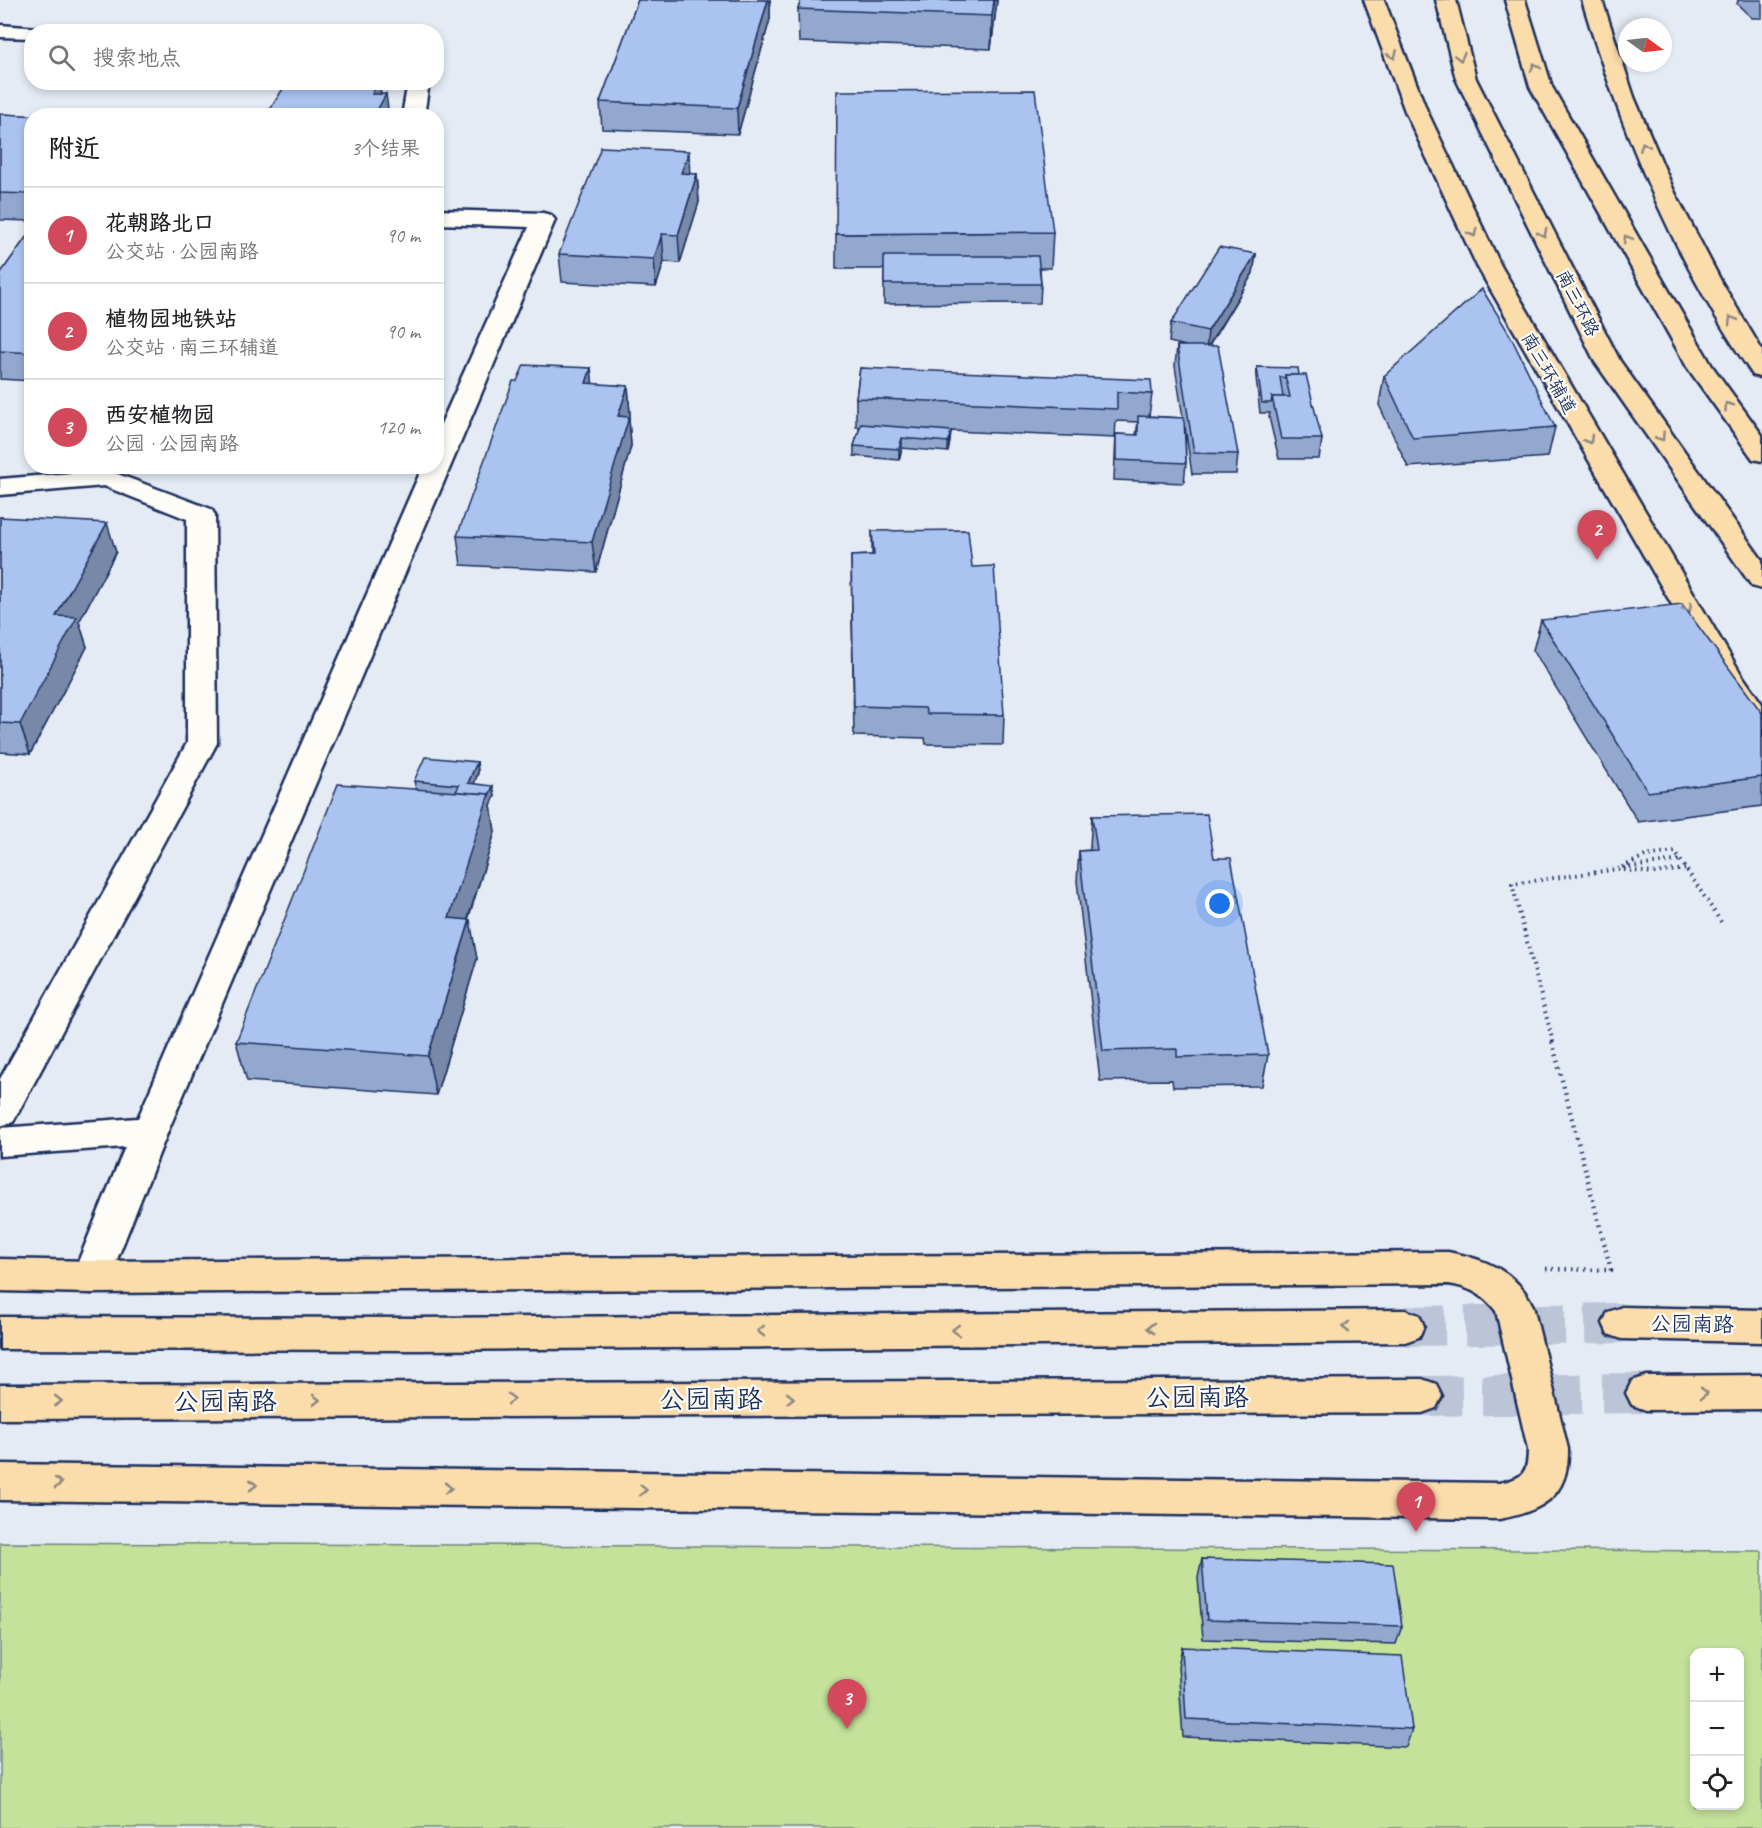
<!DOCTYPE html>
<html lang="zh">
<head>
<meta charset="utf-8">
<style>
	:root { --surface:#fff; --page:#f2f2f2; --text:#202124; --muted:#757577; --line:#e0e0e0; --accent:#d1495b }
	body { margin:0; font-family:Caveat,"LXGW WenKai TC",sans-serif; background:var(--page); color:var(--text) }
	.controls { position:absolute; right:18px; bottom:18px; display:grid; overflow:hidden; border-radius:12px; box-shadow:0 3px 9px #0003 }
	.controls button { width:54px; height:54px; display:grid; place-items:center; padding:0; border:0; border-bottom:2px solid var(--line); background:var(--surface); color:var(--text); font:30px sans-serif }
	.compass { position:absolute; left:1618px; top:18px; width:54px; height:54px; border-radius:50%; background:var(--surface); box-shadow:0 3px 9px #0003; rotate:105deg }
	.you { position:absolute; left:1220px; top:904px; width:21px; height:21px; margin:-15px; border:4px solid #fff; border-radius:50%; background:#1a73e8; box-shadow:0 0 0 9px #1a73e833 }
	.badge { display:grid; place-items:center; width:39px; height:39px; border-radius:50%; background:var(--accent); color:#fff; font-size:20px; font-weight:700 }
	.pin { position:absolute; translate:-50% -50px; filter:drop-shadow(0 2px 3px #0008) }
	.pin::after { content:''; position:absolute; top:32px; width:21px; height:18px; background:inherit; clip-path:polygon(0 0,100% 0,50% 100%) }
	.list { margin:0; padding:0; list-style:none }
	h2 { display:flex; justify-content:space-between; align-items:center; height:78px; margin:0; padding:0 24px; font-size:26px }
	h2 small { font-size:20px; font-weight:400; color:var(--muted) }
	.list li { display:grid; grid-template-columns:39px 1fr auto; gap:18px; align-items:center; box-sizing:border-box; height:96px; padding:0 24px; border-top:2px solid var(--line) }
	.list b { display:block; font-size:22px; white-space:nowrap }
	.list p { margin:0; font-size:20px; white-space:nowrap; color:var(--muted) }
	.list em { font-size:20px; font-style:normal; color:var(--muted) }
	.icon { flex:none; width:33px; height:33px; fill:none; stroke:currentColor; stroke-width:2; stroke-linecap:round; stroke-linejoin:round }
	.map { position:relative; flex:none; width:1762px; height:1828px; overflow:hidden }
	.search { position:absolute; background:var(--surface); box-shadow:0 3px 9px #0003; left:24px; top:24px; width:420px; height:66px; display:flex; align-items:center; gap:15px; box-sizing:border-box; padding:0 21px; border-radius:24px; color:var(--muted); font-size:22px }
	.panel { position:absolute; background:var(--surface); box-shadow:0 3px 9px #0003; left:24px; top:108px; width:420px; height:366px; border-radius:24px }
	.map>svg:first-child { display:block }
	.green { fill:#c4e29a; stroke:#70887c; stroke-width:1.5; fill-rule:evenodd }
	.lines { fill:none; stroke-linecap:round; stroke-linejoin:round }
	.major-tunnel { stroke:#bcc5d7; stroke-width:40; stroke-dasharray:40 20; stroke-linecap:butt }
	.minor-casing { stroke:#1b2f5e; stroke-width:5 }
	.major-casing { stroke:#1b2f5e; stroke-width:5 }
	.highway-casing { stroke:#1b2f5e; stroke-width:5 }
	.path-far1 { stroke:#1b2f5e; stroke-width:4; stroke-dasharray:1.5 4.5; stroke-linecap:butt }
	.path { stroke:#1b2f5e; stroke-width:4.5; stroke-dasharray:1.5 5; stroke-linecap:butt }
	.minor { fill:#fdfcf7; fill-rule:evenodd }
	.major { fill:#fbdcab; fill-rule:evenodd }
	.highway { fill:#fbdcab; fill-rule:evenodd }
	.wall { fill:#92a8ce; stroke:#1b2f5e; stroke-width:1.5 }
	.shaded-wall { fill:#7788a8; stroke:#1b2f5e; stroke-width:1.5 }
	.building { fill:#aac3f0; stroke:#1b2f5e; stroke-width:1.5 }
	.oneway { stroke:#8b8684 }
	.labels { text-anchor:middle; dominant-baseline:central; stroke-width:4.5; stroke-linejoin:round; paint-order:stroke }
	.far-street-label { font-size:18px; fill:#1b2f5e; stroke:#fdfcf7 }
	.street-label { font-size:21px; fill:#1b2f5e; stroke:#fdfcf7 }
	.near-street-label { font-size:26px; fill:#1b2f5e; stroke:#fdfcf7 }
</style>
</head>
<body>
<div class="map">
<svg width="1762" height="1828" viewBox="0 0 1762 1828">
	<rect width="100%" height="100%" fill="#e4ebf5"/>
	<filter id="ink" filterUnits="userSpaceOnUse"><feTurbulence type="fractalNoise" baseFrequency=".0167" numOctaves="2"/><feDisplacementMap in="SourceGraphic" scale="12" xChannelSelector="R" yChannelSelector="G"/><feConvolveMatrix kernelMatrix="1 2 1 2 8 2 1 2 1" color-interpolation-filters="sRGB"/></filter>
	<g filter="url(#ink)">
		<path class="green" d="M0,1543l1762,8v277h-1762zM1694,1652h46v154h-46z"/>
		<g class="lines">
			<g class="major-tunnel">
				<path d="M1405,1326l217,-3"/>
				<path d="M1422,1396l224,-3"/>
			</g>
			<g class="minor-casing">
				<g id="minor">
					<path d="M0,25l39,3 3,4h-10v6l-32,-1z"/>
					<path d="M408,82h21l-5,34h-22z"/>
					<path d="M436,210l107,3 8,2 4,5 -387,911 -58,146 -5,11 -14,5 -14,-5 -5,-11 53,-130 -125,9v-28l138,-10 285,-652h13v-31l93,-208 -93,-3z"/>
					<path d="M107,470l104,39 4,6 2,228 -204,379 -13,4v-47l187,-336v-224l-83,-33 -104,9v-16z"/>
				</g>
			</g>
			<g class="major-casing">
				<g id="major">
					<path d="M1364,0h20l43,111 74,155 240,408 21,30v32l-11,-3 -38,-57 -236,-410 -72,-155z"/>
					<path d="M1582,0h20l32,97 40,94 48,92 40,67v28l-9,-3c-78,-113 -132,-244 -171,-375z"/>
					<path d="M1448,1252c37,7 68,19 85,54l35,143c1,48 -26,62 -69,70l-1499,-19v-36l1499,19c24,-5 29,-9 29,-34l-32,-138c-13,-17 -27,-24 -48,-27l-1357,9 -91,-2v-32l91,2z"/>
					<path d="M1622,1307l140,3v32l-140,-3 -14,-5 -5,-11 5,-11z"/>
					<path d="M1405,1310l14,5 5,11 -5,11 -14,5 -989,8 -416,-1v-32l416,1z"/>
					<path d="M1762,1375v34l-116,1 -14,-5 -6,-12 6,-12 14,-5z"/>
					<path d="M1422,1379l14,5 6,12 -6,12 -14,5 -1422,6v-34z"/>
				</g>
			</g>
			<g class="highway-casing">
				<g id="highway">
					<path d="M1436,0h20l20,79 144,282 142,199v29l-10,-3 -157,-224 -139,-283z"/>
					<path d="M1505,0h20l27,87 160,279 50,69v26l-9,-2 -66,-92 -157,-280z"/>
				</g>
			</g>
			<g class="path-far1">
				<path d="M1622,867l23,-11 30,-4 48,73"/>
				<path d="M1624,870l30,3 32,-4"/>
				<path d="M1553,1042l-41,-158 169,-24"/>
			</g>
			<path class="path" d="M1546,1269l65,1 -59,-229"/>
			<use href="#minor" class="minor"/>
			<use href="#major" class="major"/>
			<use href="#highway" class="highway"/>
		</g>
		<g class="wall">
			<path d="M638,0h132v19l-32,115 -136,-5 -2,-27z"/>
			<path d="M801,0h196l-6,49 -192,-7 -1,-33z"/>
			<path d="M1738,0h24v18h-10l-15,-14z"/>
			<path d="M0,114l32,2v105l-32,-1z"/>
			<path d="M690,174h7l2,28 -19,61 -16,-1 -8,25 -94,-5 -3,-28z"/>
			<path d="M32,229v152l-32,-2v-105z"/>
			<path d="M1053,232l-2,36h-11l1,16 -1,19 -156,1v-35h-48v-35z"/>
			<path d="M1256,254l-3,19 -44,73 29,108 -2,20h-44l-7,-47 1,36 -2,20 -70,-3 2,-46 20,1 2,-13 -22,-1 -1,17 -164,-7 -1,10 -2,11 -46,-4 -3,12 -45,-4v-10l6,-19h-4v-29l4,-30 292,26 -3,22 34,2 -8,-52 2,-20h9l-17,-4 2,-19z"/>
			<path d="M1257,367l42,8 23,64 -3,20h-40l-10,-42 1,-4h-10l-4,-36z"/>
			<path d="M591,368l1,16 36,2 2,29 -1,4 2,27 -35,126 -135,-7 -4,-29z"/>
			<path d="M1384,376l171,51 -7,30 -140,10 -29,-62z"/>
			<path d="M0,517l116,35 -37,70 8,25 -57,107 -30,-2z"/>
			<path d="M872,531l100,36 32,148 -1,30 -75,-1h-2l-1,-6 -71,-2 -3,-180 21,-1z"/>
			<path d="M1541,620l221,93v93l-124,16 -105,-172z"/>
			<path d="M477,762l1,11 -4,11 21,12 -4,9 4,27 -27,88 9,39 -41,136 -189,-14 -11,-39 180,-253 -2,-8z"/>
			<path d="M1092,816l122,42 54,197 -6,31 -89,1 -1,-7 -72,1 -23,-200 2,-30 11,-1v-4z"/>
			<path d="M1202,1559l200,67 -6,18 -193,-5 -5,-61z"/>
			<path d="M1182,1647l230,82 -6,18 -223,-10 -5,-71z"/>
		</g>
		<g class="shaded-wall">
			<path d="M768,0h2v19l-32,115 -1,-26z"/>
			<path d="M994,0h3l-6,49 1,-33z"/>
			<path d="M373,82h6l3,19 4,-7 3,22h-15l-2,-22v-9z"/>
			<path d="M689,151l1,28 -9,-6z"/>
			<path d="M697,174l2,28 -19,61 -2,-28z"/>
			<path d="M662,234l2,28 -8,25 -2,-28z"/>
			<path d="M1256,254l-3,19 -47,77 2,-19z"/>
			<path d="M591,368l3,29 -8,-14z"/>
			<path d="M628,386l2,29 -1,4 2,27 -35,126 -4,-30 26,-126z"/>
			<path d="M951,431l-1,10 -2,11v-10z"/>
			<path d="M902,438v10l-3,12v-11z"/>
			<path d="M107,523l9,29 -37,70 8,25 -57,107 -10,-30 36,-108z"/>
			<path d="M477,762l1,11 -8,21 -2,-11z"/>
			<path d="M493,786l2,10 -4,9 4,27 -39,125 -7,-39 32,-104z"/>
			<path d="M470,920l7,39 -41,136 -8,-39z"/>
		</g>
		<g class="building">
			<path d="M638,0h130l-31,108 -137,-6z"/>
			<path d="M801,0h193l-2,16 -194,-7z"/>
			<path d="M287,82h86l-1,3h4l-4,9h14l-12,22h-108z"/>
			<path d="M1035,90l18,142 -217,2 1,-143z"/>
			<path d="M0,114l44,2h-12v75l-2,3 -30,-1z"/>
			<path d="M601,147l88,4 -8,22 16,1 -19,61 -16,-1 -8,25 -95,-5z"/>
			<path d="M32,229v124l-32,-2v-77z"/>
			<path d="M1219,247l37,7 -48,77 -37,-8z"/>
			<path d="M884,256h154l3,28h-157z"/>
			<path d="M1482,289l28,46 45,92 -142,11 -29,-62z"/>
			<path d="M1177,346h41l20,108 -44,-1z"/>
			<path d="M524,365l67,3 -5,15 42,3 -10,30 11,1 -37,125 -135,-6 56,-155h4z"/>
			<path d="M1257,367l41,1 1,7h-14v3l-5,-1 3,20h-11l-1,6h-9z"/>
			<path d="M860,368l291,12 1,14 -35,-2v17l-261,-11z"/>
			<path d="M1285,375h21l16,64h-41l-9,-42h18z"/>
			<path d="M1138,416l46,2 2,45 -70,-3v-26l22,1z"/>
			<path d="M861,424l90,7 -3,11 -46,-4 -3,11 -45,-3z"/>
			<path d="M0,517l107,6 -51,93 21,1 -57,107 -20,-1z"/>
			<path d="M968,530l4,37 22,-1 10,149 -75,-1h-2l-2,-6 -71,-2 -3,-150 23,-1 -2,-24z"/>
			<path d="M1682,604l80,109v64l-114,15 -107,-172z"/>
			<path d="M425,757l52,5 -9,21 25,3 -4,9v-1l-33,-2 3,-7 -45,-4z"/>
			<path d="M338,784l151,10 -40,124 21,2 -42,136 -192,-14z"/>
			<path d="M1207,814l7,44h17l37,197 -91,2v-8l-74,2 -24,-200 18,-1 -5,-34z"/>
			<path d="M1202,1559l191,5 9,62 -195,-6z"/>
			<path d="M1182,1647l220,9 10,73 -226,-10z"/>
		</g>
		<defs><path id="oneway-chevron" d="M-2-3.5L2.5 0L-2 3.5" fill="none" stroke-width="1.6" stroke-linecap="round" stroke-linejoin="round" transform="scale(1.5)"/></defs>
		<g class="oneway">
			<use href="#oneway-chevron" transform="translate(1393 55) rotate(68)"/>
			<use href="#oneway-chevron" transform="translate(1460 57) rotate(76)"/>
			<use href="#oneway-chevron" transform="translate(1535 67) rotate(-107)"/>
			<use href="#oneway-chevron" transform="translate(1644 146) rotate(-112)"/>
			<use href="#oneway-chevron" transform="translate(1473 233) rotate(64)"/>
			<use href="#oneway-chevron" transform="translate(1543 233) rotate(63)"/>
			<use href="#oneway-chevron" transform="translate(1627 239) rotate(-120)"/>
			<use href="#oneway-chevron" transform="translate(1732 320) rotate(-120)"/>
			<use href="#oneway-chevron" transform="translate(1728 406) rotate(-126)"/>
			<use href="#oneway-chevron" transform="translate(1661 437) rotate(55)"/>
			<use href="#oneway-chevron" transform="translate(1589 440) rotate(59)"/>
			<use href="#oneway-chevron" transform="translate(1688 608) rotate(59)"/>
			<use href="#oneway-chevron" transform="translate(1346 1327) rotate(180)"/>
			<use href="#oneway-chevron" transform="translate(1151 1328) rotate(180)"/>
			<use href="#oneway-chevron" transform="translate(956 1330) rotate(180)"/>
			<use href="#oneway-chevron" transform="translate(761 1331) rotate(180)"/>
			<use href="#oneway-chevron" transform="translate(1704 1393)"/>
			<use href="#oneway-chevron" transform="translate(790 1398)"/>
			<use href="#oneway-chevron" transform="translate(511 1399)"/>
			<use href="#oneway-chevron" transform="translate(316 1400)"/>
			<use href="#oneway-chevron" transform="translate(58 1401)"/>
			<use href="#oneway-chevron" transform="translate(58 1483) rotate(1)"/>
			<use href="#oneway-chevron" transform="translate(253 1485) rotate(1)"/>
			<use href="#oneway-chevron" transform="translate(448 1488) rotate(1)"/>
			<use href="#oneway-chevron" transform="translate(643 1490) rotate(1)"/>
		</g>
	</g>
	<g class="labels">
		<g class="far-street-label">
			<text transform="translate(1578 303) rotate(63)">南三环路</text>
			<text transform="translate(1549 373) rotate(60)">南三环辅道</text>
		</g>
		<g class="street-label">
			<text transform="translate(1692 1324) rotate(1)">公园南路</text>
		</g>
		<g class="near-street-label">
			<text x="1197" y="1397">公园南路</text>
			<text x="711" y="1399">公园南路</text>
			<text x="225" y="1401">公园南路</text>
		</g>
	</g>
</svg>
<div class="controls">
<button>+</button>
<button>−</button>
<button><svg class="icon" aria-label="locate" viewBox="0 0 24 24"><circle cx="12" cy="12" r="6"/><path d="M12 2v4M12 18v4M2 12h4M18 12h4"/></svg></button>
</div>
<svg class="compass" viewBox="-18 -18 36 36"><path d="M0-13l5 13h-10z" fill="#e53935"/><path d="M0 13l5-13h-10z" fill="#757577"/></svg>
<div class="you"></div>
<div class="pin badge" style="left:1416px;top:1532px">1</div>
<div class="pin badge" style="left:1597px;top:560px">2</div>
<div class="pin badge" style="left:847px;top:1729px">3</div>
<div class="search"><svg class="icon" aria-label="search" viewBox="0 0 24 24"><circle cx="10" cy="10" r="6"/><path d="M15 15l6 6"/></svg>搜索地点</div>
<section class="panel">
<h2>附近<small>3个结果</small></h2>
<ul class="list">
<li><span class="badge">1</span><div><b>花朝路北口</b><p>公交站 · 公园南路</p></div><em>90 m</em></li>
<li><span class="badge">2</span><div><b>植物园地铁站</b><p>公交站 · 南三环辅道</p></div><em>90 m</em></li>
<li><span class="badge">3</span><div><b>西安植物园</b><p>公园 · 公园南路</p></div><em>120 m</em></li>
</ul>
</section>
</div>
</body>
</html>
